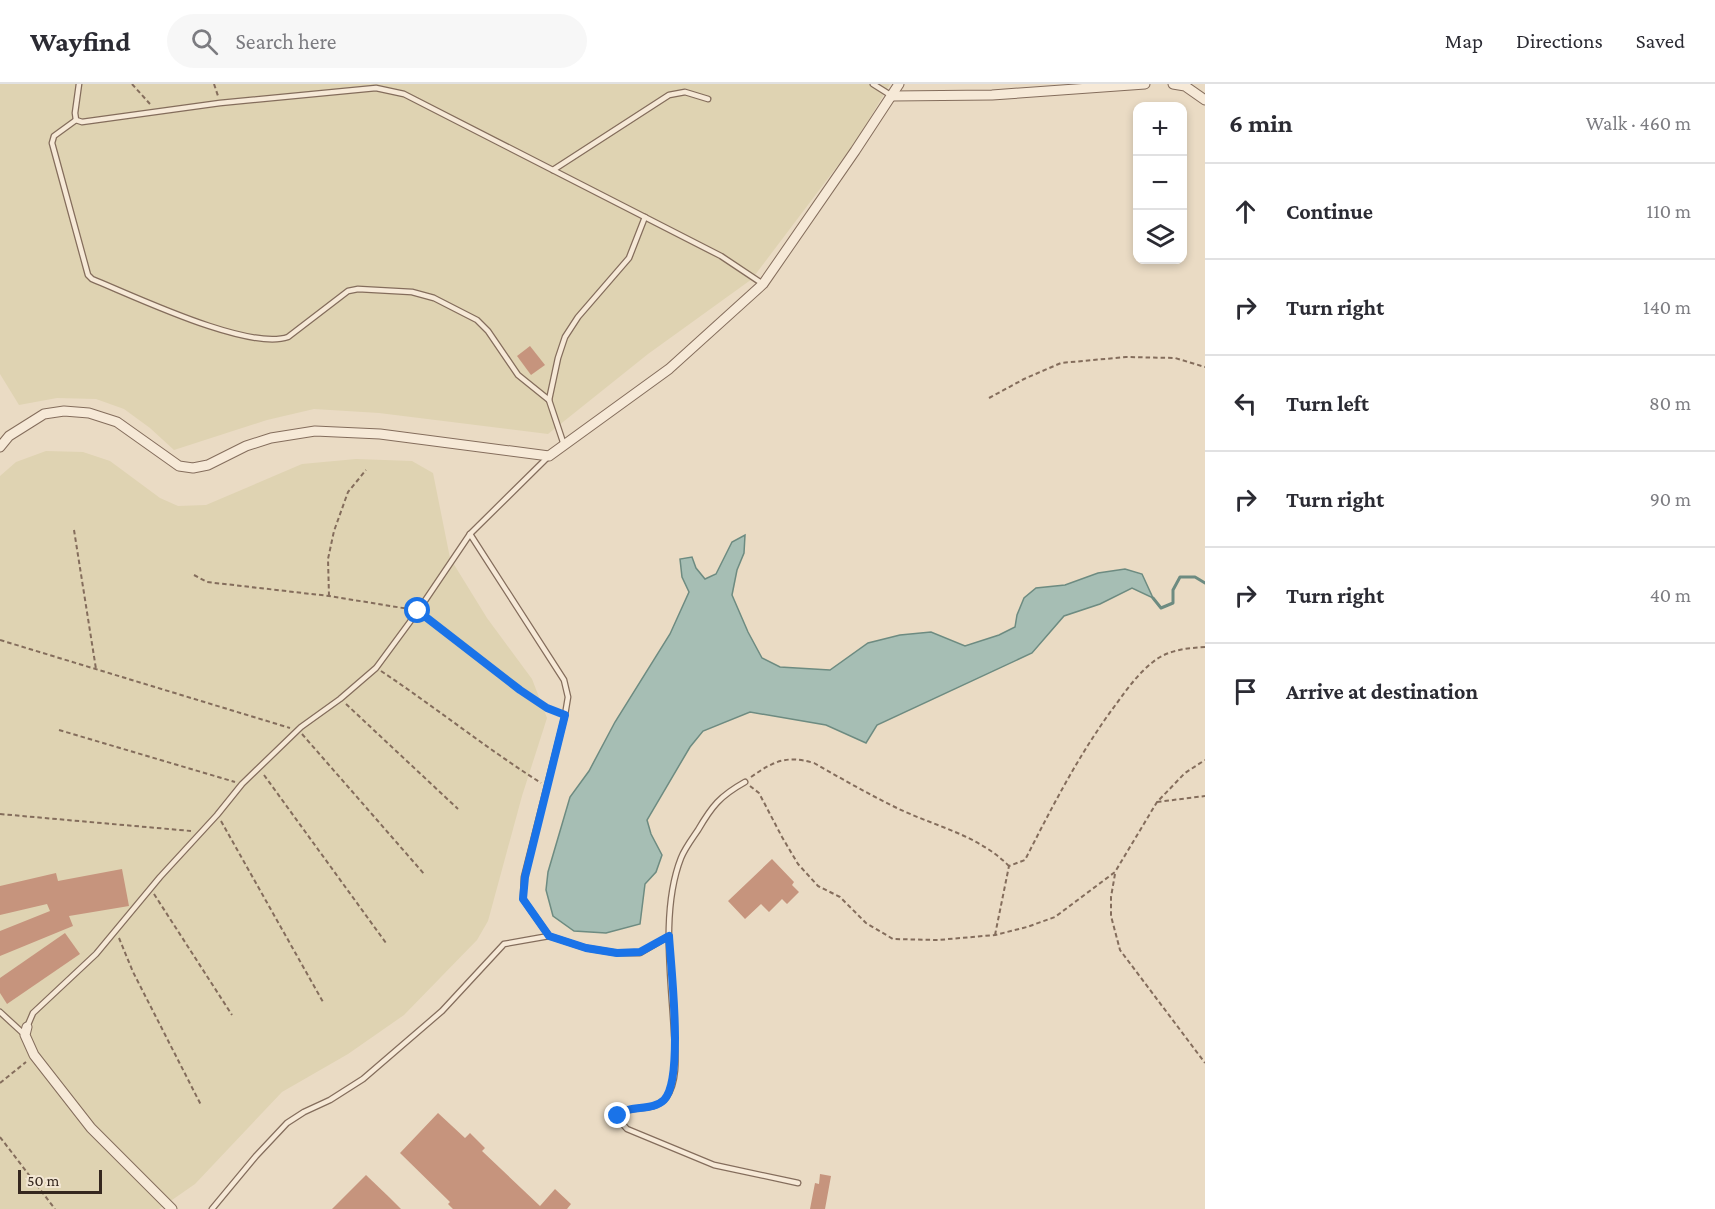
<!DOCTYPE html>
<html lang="en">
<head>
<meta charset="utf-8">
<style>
	:root { --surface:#fff; --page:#f7f7f7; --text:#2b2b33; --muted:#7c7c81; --line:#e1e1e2 }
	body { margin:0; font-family:"Crimson Pro",serif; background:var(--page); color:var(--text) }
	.controls { position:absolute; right:18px; top:18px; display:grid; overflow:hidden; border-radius:12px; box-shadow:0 3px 9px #0003 }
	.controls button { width:54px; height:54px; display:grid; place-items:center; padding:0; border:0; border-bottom:2px solid var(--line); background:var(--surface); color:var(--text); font:30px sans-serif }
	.scale { position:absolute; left:18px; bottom:15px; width:84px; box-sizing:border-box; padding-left:6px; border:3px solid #35271f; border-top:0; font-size:16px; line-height:21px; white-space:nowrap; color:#35271f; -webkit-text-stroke:4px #f2e6d3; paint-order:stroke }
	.stop { position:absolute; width:18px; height:18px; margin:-14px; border:4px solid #1a73e8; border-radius:50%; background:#fff }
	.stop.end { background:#1a73e8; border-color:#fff; box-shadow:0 2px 6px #0008 }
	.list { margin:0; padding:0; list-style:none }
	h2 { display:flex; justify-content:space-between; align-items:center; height:78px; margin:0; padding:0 24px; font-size:26px }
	h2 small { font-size:20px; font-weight:400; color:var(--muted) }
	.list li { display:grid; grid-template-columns:39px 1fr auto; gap:18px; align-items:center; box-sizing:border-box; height:96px; padding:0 24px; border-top:2px solid var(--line) }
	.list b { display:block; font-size:22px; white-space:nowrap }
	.list em { font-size:20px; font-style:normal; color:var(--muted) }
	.icon { flex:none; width:33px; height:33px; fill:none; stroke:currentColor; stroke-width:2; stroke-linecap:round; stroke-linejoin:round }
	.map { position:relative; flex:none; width:1205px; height:1125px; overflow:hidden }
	header { display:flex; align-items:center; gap:36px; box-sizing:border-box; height:84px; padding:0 30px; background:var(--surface); border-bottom:2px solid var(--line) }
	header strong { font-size:28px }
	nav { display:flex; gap:33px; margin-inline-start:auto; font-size:21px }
	.search { width:420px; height:54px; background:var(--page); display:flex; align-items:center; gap:15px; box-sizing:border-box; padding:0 21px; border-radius:33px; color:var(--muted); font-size:22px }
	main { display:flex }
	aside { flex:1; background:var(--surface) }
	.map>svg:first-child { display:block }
	.farmland { fill:#dfd3b2 }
	.water { fill:#a6beb4; stroke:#6d8b81; stroke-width:1.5 }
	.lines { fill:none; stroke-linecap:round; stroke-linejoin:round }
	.stream { stroke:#6d8b81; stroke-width:3 }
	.building { fill:#c6947d }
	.lane-casing { stroke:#846d5c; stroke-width:7 }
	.street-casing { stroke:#846d5c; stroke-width:11 }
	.path { stroke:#846d5c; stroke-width:2; stroke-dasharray:4.5 3; stroke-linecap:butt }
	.lane { stroke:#f6e9d7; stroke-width:4.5 }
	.street { stroke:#f6e9d7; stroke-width:9 }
	.route { stroke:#1a73e8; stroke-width:8 }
</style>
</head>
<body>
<header>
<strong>Wayfind</strong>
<div class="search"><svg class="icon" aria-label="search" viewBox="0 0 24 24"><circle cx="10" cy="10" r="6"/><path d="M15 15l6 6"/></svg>Search here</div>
<nav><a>Map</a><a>Directions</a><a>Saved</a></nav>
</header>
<main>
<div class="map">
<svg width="1205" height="1125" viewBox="0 0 1205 1125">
	<rect width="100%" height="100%" fill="#eadbc4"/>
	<g class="farmland">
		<path d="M0,0h890l-33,56 -105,139 -104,75 -100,80 -169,-21 -65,-4 -47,11 -93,30 -24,-22 -26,-19 -28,-10 -39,-1 -38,7 -19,-31z"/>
		<path d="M46,367l37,1 27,9 50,37 18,8 28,-1 96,-41 54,-5 56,2 21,12 17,85 37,60 45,61 15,39 -25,78 -34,125 -11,19 -73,75 -56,39 -66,38 -87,92 -36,25h-159v-733l16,-14z"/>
	</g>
	<path class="water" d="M745,451l-1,18 -7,17 -5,25 16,37 14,26 18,9 50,3 38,-27 32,-8 31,-3 34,14 34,-11 16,-8 2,-12 7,-17 12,-10 29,-3 33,-12 27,-4 17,5 11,24 -21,-10 -32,16 -36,12 -32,37 -155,72 -11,18 -40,-18 -76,-13 -47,19 -13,16 -43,73 4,14 11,21 -6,17 -11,12 -5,40 -34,9 -32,-2 -21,-15 -7,-26 2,-18 22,-75 19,-26 26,-49 55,-88 19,-42 -7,-15 -2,-18 12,-2 4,11 9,11 11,-5 16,-32z"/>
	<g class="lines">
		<path class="stream" d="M1153,514l8,10 12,-5v-13l7,-13h15l10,6"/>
	</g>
	<g class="building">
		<path d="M530,262l15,19 -14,10 -14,-19z"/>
		<path d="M772,775l22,23 -2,3 7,7 -12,12 -5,-5 -13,13 -8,-8 -16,15 -17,-18z"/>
		<path d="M122,785l7,37 -60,10 4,10 -73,30v-25l50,-20 -3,-7 -47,11v-29l56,-13 2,8z"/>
		<path d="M65,849l15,21 -73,50 -7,-11v-15z"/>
		<path d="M438,1029l27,25 5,-5 15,15 -3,3 58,55 15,-17 16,15 -4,5h-114l-5,-5 2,-2 -50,-49z"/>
		<path d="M820,1090l11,2 -6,33h-15l5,-26 4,1z"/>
		<path d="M366,1091l24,23 11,11h-69z"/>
	</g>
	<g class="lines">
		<g class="lane-casing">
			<g id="lane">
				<path d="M79,0l-4,29 1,7 6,2 138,-19 156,-15 28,6 317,162 42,28"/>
				<path d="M873,0l19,12"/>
				<path d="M76,36l-22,16 -2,7 36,132 4,4c42,17 156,72 196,58l60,-46 10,-2 54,3 22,6 43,22 11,11 30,44 31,25"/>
				<path d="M553,86l116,-75 16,-3 23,7"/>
				<path d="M564,361l-15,-45 9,-42 7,-21 13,-20 51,-59 16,-41"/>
				<path d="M470,450l94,146 4,17 -3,18 -41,162 -1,22 26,37"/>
				<path d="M745,698c-25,14 -33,24 -47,48 -6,9 -13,18 -17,28 -20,51 -10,119 -7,173 1,21 5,49 -8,67 -12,14 -32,7 -47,15l-1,6 9,10 87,36 84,18"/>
				<path d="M0,928l25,23"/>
				<path d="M27,943l6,-14 63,-59 64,-77 57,-62 25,-31 59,-57 39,-28 36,-31 42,-57 52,-77 78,-77"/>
				<path d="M212,1125l44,-53 31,-33 17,-11 26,-12 33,-21 79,-68 62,-67 45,-8 37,12 31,5h23l29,-17"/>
			</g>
		</g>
		<g class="street-casing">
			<g id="street">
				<path d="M1173,0l12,2 20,14"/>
				<path d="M892,12l100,-1 153,-11"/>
				<path d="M0,363l9,-11 35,-22 20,-3 25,2 28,9 62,44 14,2 15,-3 38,-19 25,-8 44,-7 65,3 169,22 120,-87 94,-85 92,-133 44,-67"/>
				<path d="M27,943l-2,8 9,20 57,73 81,81"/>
			</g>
		</g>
		<g class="path">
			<path d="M132,0l18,20"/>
			<path d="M214,0l4,12"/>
			<path d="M989,314l35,-19 37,-16 65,-6 49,1 30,9"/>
			<path d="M74,446l22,139"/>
			<path d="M194,491l13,7 122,14 80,13"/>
			<path d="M329,512l-1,-37 6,-28 14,-39 18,-22"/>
			<path d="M425,532l95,74 27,18 12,5"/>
			<path d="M0,556l290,88"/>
			<path d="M381,587c54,36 105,77 160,112"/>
			<path d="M346,620l112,105"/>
			<path d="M59,646l176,52"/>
			<path d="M302,650l123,141"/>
			<path d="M264,691l122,168"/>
			<path d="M751,693c23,-16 35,-22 63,-14 28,16 56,32 85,46 38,18 79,26 110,57"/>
			<path d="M750,702l9,7 23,44 16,27 20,22 22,11 26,26 27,16 45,1 57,-5 32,-8 28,-10 60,-45 42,-70 28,-29 20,-13"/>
			<path d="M1157,718l48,-6"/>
			<path d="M0,730l191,17"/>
			<path d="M221,737l102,181"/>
			<path d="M1115,790l-4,23v19l9,34 85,113"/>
			<path d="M154,810l78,121"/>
			<path d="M995,851l14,-69 16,-6c26,-51 52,-102 86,-149 12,-16 25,-36 42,-49 14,-12 34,-14 52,-15"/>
			<path d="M119,854l14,34 68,133"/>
			<path d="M0,999l26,-21"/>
			<path d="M0,1053l55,72"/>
		</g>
		<use href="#lane" class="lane"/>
		<use href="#street" class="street"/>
	</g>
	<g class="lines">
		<path class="route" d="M418,527l102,79 27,18 18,7 -40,162 -2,22 26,37 37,12 31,5 23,-1 29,-16c2,32 15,144 -5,164 -12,12 -38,4 -46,16"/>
	</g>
</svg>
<div class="controls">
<button>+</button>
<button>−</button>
<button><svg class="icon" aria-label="layers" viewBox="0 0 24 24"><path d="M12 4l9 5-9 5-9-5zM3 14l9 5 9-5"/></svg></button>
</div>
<div class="scale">50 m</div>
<div class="stop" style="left:418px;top:527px"></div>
<div class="stop end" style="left:618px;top:1032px"></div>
</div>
<aside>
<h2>6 min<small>Walk · 460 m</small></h2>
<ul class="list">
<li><svg class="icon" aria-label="ahead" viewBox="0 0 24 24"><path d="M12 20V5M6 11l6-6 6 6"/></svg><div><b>Continue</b></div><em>110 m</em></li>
<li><svg class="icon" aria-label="right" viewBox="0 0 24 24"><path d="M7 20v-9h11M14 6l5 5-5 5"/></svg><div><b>Turn right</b></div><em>140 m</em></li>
<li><svg class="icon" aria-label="left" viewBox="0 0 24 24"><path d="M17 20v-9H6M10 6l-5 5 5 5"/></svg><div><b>Turn left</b></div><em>80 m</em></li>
<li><svg class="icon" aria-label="right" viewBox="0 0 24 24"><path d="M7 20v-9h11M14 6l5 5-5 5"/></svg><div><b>Turn right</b></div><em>90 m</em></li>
<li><svg class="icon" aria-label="right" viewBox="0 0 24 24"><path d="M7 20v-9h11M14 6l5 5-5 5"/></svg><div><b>Turn right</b></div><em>40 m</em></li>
<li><svg class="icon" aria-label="arrive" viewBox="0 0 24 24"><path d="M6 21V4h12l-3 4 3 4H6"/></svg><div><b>Arrive at destination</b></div></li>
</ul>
</aside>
</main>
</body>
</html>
